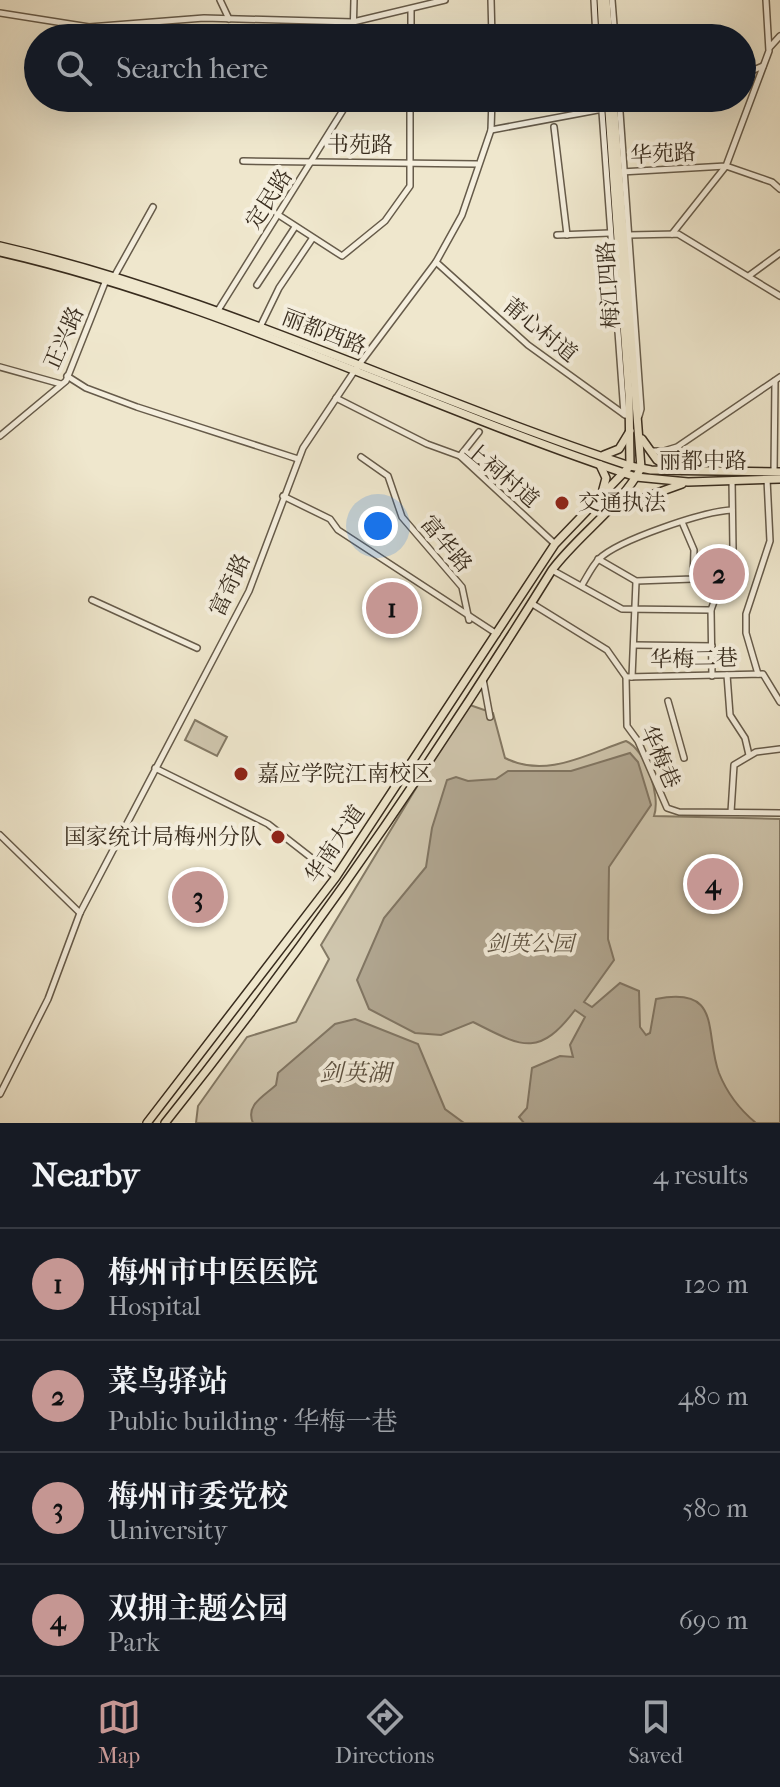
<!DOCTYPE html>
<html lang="en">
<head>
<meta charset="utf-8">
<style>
	:root { --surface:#171b24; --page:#20242c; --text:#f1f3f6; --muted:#9ea1a6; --line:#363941; --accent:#c59692 }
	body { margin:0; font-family:"IM FELL French Canon","Noto Serif SC",serif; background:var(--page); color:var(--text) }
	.you { position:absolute; left:378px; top:526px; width:28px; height:28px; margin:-20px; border:6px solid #fff; border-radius:50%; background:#1a73e8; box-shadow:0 0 0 12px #1a73e833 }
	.badge { display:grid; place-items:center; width:52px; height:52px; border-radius:50%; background:var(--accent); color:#111; font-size:26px; font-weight:700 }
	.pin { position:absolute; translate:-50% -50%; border:4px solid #fff; box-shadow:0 2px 8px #0006 }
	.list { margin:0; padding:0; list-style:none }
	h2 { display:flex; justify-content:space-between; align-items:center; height:104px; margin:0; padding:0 32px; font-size:34px }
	h2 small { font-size:26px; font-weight:400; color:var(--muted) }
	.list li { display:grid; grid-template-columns:52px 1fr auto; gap:24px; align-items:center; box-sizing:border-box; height:112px; padding:0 32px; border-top:2px solid var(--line) }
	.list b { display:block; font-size:30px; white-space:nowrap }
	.list p { margin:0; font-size:26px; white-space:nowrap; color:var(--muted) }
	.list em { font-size:26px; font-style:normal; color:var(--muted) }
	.icon { flex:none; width:44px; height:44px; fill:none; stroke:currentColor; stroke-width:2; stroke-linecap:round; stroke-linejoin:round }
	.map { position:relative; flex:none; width:780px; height:1123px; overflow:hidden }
	.search { position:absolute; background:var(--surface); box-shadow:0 8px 32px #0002; left:24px; right:24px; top:24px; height:88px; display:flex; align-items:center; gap:20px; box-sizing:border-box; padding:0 28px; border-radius:44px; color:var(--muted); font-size:30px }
	.sheet { height:552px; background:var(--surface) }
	nav { display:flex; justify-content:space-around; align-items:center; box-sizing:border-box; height:112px; border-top:2px solid var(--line); background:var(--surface); font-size:22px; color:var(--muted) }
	nav a { display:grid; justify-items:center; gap:4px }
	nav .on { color:var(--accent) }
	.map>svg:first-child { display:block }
	.green { fill:#d0c7af; stroke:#847a66; stroke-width:2 }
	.water { fill:#b1a792; stroke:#817664; stroke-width:2 }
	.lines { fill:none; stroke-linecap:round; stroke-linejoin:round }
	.minor-casing { stroke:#665b4a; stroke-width:8 }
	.major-casing { stroke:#382c1e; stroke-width:10 }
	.minor { stroke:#f5efde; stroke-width:5 }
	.major { stroke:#efe7cd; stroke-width:7 }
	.poi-dot { fill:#8f2418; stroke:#f5efde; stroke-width:3 }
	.labels { text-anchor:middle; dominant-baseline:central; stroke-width:8; stroke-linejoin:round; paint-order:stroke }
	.street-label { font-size:22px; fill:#382c1e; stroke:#f5efde }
	.poi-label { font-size:22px; fill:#382c1e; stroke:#f5efde; text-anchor:start }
	.park-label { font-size:22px; font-style:italic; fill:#5e5342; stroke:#f5efde }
	.water-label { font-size:24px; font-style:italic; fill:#5c5141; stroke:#f5efde }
</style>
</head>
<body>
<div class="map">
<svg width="780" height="1123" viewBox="0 0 780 1123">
	<rect width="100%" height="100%" fill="#efe7cd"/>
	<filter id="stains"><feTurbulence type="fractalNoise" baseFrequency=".0025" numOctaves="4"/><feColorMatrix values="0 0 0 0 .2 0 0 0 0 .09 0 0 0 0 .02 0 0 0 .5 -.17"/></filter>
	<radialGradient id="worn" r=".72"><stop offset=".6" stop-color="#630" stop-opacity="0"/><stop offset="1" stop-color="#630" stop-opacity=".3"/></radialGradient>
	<g class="green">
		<path d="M467,704l26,9 12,45c41,21 82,-4 121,-17 20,9 35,55 28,75l126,3v304h-584l2,-17 49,-69 49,-15 33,-63 -8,-14z"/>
		<path d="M195,720l32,17 -10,19 -32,-16z"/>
	</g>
	<g class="water">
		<path d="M630,753l8,9 13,43 -42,62 -1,72 6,21 -30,42 8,5 28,-24 19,8 1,36 6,8 4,-2 6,-34c67,-13 48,33 63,74 8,20 20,36 37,50h-232l-5,-6 8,-9 5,-40 28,-12 13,1 -3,-12 15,-28 -10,-7c-37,49 -54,36 -102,12l-32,13 -26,-2 -46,-24 -12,-29 27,-62 42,-51 6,-39 15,-48 9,-3 12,4 28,-2 12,-8h63z"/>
		<path d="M355,1019l63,25 27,65 19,14h-211c-8,-18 11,-27 23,-38l2,-12 57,-49z"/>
	</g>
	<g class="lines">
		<g class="minor-casing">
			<g id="minor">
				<path d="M220,0l9,19"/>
				<path d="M491,0l1,38"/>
				<path d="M594,0l2,38"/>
				<path d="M612,0l3,38"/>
				<path d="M0,13l89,14 115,-9 149,4 92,-22"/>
				<path d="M353,38l1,-38"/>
				<path d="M411,38v-29"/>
				<path d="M770,47l10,-11"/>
				<path d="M742,75l21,-9"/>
				<path d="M601,98l23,316"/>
				<path d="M619,98l22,311 -2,7"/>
				<path d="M346,103l64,-2"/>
				<path d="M617,106l37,-8"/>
				<path d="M554,127l13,108"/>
				<path d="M491,130l112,-21"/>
				<path d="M243,161l234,3"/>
				<path d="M621,172l105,-6 43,-115 -3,-51"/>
				<path d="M277,214l65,42 43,-35 25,-35v-88"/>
				<path d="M672,234l54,-68 46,16 8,7"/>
				<path d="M557,235l53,-2"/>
				<path d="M628,235l50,-1 102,62"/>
				<path d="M436,262l92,83 97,70"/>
				<path d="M750,275l30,-22"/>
				<path d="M114,277l39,-70"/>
				<path d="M257,285l38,-58"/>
				<path d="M217,312l128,-205 2,-9"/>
				<path d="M260,327l19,-39 33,-49"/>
				<path d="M0,367l61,17"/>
				<path d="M67,376l19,12 51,19 161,52"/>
				<path d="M336,398l91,46 33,12 95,88"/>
				<path d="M0,436l66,-55 40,-101"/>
				<path d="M677,448l-1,14 6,9"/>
				<path d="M652,451h12l13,-4 103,-70"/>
				<path d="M460,456l19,-24"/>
				<path d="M361,457l27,19 14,41 60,70 7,33"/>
				<path d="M774,472l1,-91"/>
				<path d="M283,496l47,23 8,11 159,104"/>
				<path d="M598,559l38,22 57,-2 1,-29 -12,-28"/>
				<path d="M552,570l70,39 89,1"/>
				<path d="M582,585c5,-8 10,-19 17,-26 19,-19 106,-48 133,-49"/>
				<path d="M92,600l105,48"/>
				<path d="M531,603l76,47 19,27 1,49 11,15 29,67 12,4 101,1"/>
				<path d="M634,645l78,1"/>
				<path d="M758,674l-12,-41v-19l24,-73 -3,-62"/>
				<path d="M727,675l3,40 15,23 4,17"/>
				<path d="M712,676l-1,-66 22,-61 -1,-69"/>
				<path d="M626,677l137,-3 17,28"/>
				<path d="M632,677l4,-95"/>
				<path d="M483,679l7,38"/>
				<path d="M668,701l16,57"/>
				<path d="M155,768l113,56 68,53"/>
				<path d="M731,812l3,-47 22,-13 24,-3"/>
				<path d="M0,835l80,78"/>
				<path d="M0,1094l48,-95 32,-86 169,-322 54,-143 52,-78 81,-108 26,-47 29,-85 1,-32"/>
			</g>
		</g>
		<g class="major-casing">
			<g id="major">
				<path d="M601,0l2,38"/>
				<path d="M606,0l3,38"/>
				<path d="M0,246c218,50 419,151 630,220l21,4 129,2"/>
				<path d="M0,252c220,50 423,155 636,225l52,5 92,-3"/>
				<path d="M642,439l15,21 15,9"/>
				<path d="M604,455l15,-6 11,-18"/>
				<path d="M600,465l6,13 -4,15"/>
				<path d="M607,511l75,-27"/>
				<path d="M147,1123l189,-246 219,-333 75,-78 -1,-71 -21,-297"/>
				<path d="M165,1123c141,-176 268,-361 387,-553 26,-35 69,-64 89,-102l-28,-370"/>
			</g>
		</g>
		<use href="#minor" class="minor"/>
		<use href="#major" class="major"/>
	</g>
	<g class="poi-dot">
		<circle cx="562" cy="503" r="8"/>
		<circle cx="241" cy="774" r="8"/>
		<circle cx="278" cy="837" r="8"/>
	</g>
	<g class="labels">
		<g class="street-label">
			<text x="360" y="145">书苑路</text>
			<text transform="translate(663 154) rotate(-3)">华苑路</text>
			<text transform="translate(269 199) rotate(-57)">定民路</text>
			<text transform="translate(609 285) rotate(-94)">梅江四路</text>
			<text transform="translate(540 330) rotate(39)">莆心村道</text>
			<text transform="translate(324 332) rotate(21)">丽都西路</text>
			<text transform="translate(64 338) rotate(-66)">正兴路</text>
			<text x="703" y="461">丽都中路</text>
			<text transform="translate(502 475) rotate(40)">上祠村道</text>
			<text transform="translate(446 544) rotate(50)">富华路</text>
			<text transform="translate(230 585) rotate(-65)">富奇路</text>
			<text transform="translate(694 659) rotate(-1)">华梅二巷</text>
			<text transform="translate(660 757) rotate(66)">华梅巷</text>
			<text transform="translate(335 844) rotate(-56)">华南大道</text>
		</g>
		<g class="poi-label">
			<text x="578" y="503">交通执法</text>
			<text x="257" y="774">嘉应学院江南校区</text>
			<text x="262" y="837" text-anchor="end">国家统计局梅州分队</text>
		</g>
		<g class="park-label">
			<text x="530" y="944">剑英公园</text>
		</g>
		<g class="water-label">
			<text x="355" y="1073">剑英湖</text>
		</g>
	</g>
	<rect width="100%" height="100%" filter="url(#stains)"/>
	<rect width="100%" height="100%" fill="url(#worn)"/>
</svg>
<div class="you"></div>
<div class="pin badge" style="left:392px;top:608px">1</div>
<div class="pin badge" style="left:719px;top:574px">2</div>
<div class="pin badge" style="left:198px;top:897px">3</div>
<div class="pin badge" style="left:713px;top:884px">4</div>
<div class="search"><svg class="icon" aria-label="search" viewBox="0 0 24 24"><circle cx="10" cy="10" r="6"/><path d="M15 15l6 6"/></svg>Search here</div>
</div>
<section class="sheet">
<h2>Nearby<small>4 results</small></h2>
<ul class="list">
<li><span class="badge">1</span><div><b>梅州市中医医院</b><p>Hospital</p></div><em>120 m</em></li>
<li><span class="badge">2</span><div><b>菜鸟驿站</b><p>Public building · 华梅一巷</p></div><em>480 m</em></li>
<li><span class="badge">3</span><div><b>梅州市委党校</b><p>University</p></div><em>580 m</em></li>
<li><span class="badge">4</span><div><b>双拥主题公园</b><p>Park</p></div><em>690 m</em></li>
</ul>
</section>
<nav>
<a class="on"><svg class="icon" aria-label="map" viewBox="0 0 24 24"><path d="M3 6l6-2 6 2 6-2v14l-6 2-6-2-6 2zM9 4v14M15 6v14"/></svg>Map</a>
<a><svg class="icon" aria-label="directions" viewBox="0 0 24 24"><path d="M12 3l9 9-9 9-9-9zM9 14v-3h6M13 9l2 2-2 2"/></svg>Directions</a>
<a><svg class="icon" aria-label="saved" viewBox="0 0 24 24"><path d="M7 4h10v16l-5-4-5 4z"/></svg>Saved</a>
</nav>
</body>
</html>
